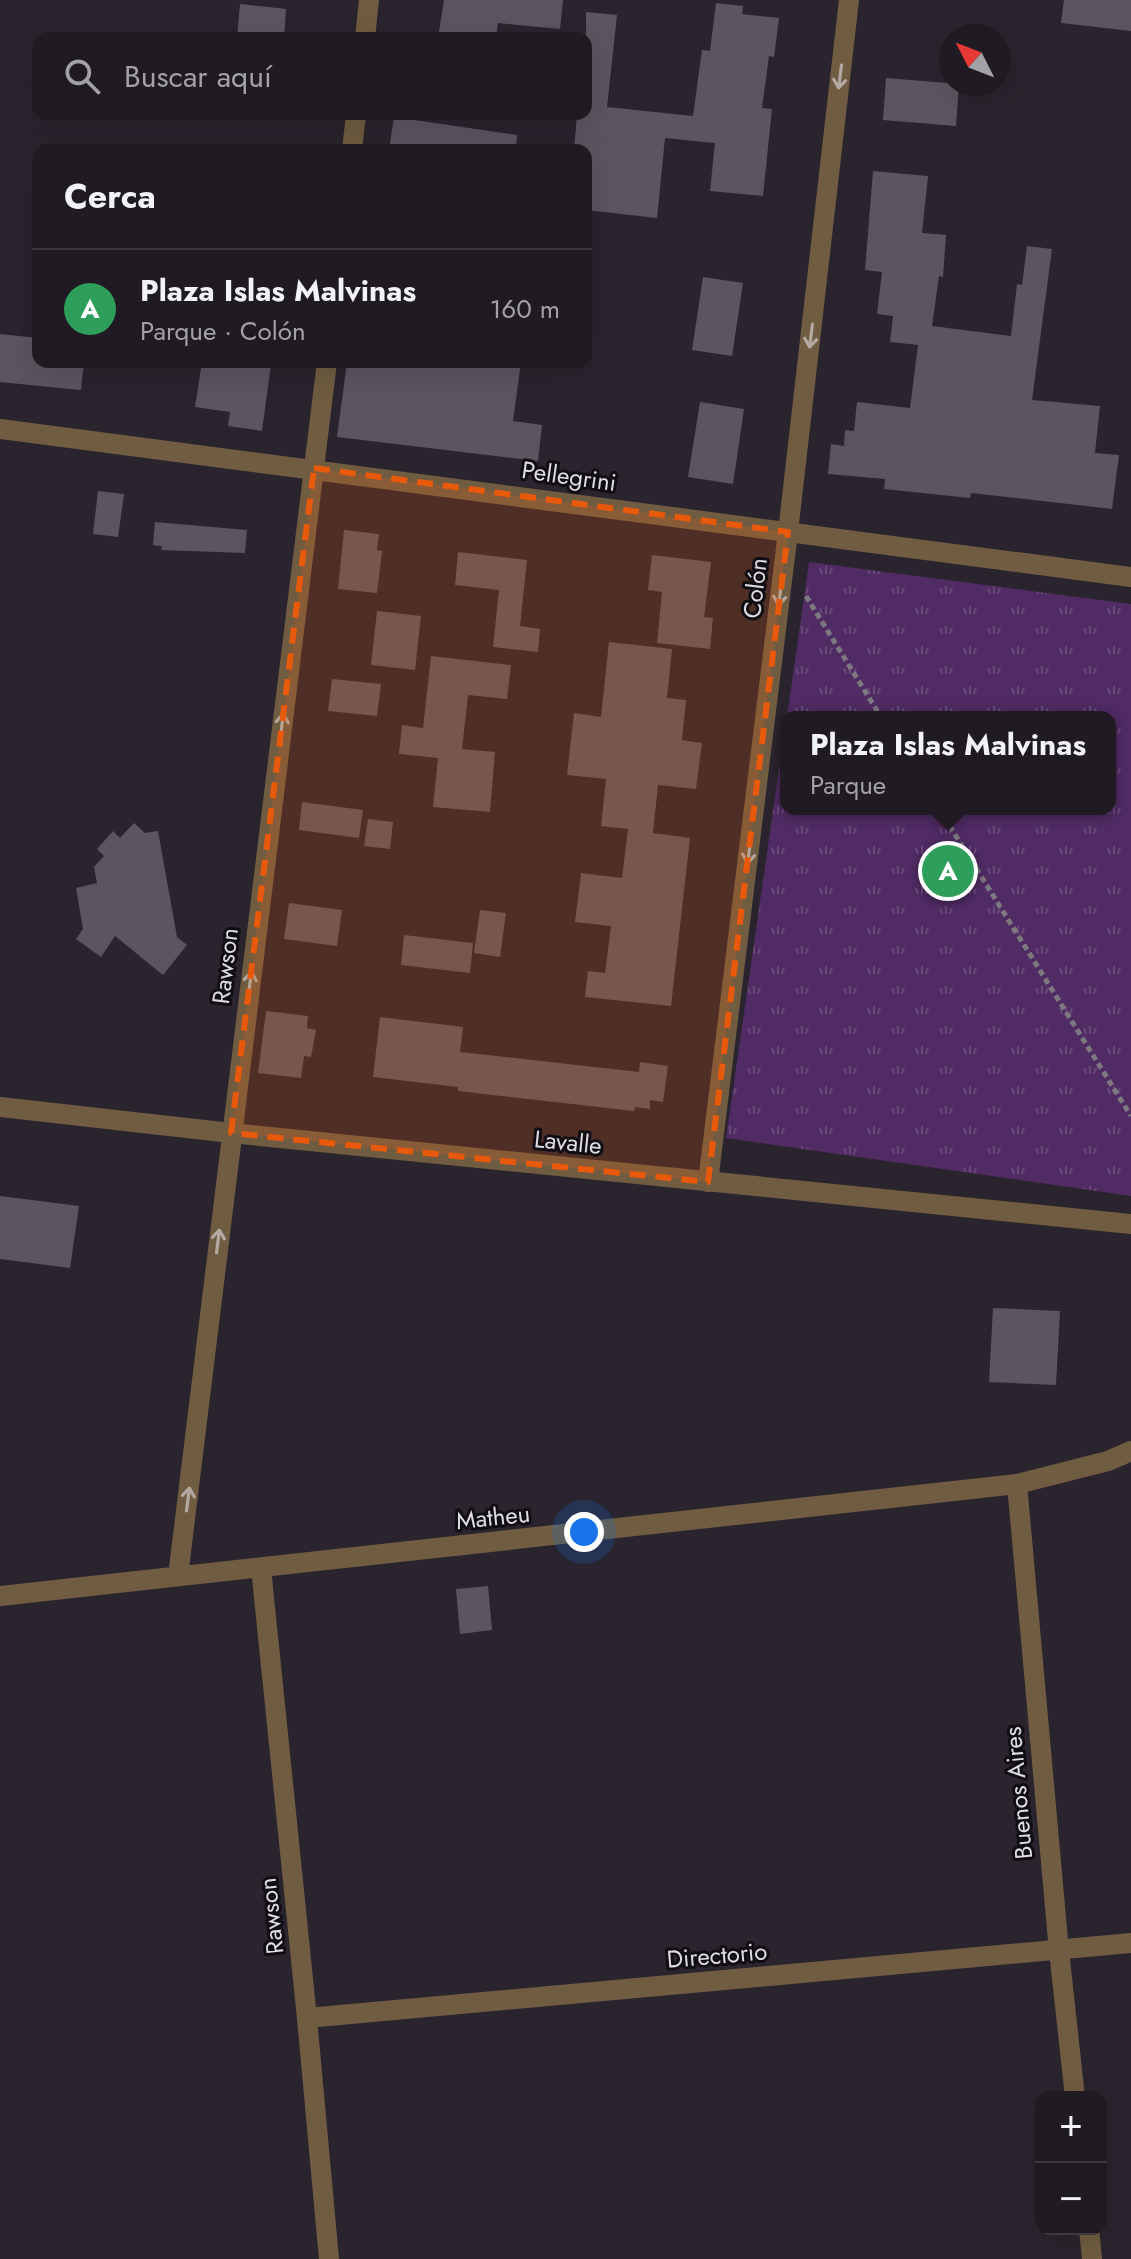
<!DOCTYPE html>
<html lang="es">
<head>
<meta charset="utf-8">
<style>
	:root { --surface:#201b22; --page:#2d282f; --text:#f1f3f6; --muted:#a2a1a5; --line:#3d3940; --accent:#eaaa39 }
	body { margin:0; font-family:Jost,sans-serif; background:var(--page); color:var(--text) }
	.controls { position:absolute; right:24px; bottom:24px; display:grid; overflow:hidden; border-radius:16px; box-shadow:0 8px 32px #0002 }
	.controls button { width:72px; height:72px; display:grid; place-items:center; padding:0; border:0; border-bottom:2px solid var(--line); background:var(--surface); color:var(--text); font:40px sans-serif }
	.compass { position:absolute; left:939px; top:24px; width:72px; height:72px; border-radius:50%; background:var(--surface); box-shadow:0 8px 32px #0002; rotate:312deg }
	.you { position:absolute; left:584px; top:1532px; width:28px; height:28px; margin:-20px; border:6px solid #fff; border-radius:50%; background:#1a73e8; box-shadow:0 0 0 12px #1a73e833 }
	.badge { display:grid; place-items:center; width:52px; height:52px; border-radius:50%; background:var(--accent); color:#fff; font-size:26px; font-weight:700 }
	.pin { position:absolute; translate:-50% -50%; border:4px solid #fff; box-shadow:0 2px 8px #0006 }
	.popup { position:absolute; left:780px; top:711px; width:336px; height:104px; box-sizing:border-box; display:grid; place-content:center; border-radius:16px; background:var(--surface); filter:drop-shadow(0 2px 6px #0005); font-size:26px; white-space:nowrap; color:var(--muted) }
	.popup b { font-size:30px; color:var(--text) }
	.popup::after { content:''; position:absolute; left:50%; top:100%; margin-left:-16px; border:16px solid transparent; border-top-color:var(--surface) }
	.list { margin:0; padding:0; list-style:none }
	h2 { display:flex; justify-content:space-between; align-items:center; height:104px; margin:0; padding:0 32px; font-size:34px }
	h2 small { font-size:26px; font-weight:400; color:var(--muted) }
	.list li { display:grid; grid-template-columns:52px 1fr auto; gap:24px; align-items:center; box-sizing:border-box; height:120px; padding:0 32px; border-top:2px solid var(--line) }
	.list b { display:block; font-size:30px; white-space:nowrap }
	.list p { margin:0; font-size:26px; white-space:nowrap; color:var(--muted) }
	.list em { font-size:26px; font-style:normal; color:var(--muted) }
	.icon { flex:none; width:44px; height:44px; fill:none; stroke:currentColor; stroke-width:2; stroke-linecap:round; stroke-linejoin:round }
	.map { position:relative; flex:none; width:1131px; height:2259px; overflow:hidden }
	.search { position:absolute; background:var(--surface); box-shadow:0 8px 32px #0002; left:32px; top:32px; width:560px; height:88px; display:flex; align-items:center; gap:20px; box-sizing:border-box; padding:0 28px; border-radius:16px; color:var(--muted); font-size:30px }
	.panel { position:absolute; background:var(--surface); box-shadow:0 8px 32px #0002; left:32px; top:144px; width:560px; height:224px; border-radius:16px }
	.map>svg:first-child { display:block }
	.park { fill:url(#park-tufts) }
	.building { fill:#5c5560 }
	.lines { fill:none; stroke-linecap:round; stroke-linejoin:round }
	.path { stroke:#7e7981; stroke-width:5; stroke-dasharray:6 4; stroke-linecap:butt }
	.street { stroke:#705d41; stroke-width:20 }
	.oneway { stroke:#b3a9a2 }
	.marked { fill:#e8590c; fill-opacity:0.2; stroke:#e8590c; stroke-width:6; stroke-dasharray:16 10; stroke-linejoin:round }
	.labels { text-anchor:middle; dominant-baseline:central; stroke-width:6; stroke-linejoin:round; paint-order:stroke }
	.street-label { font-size:24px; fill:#e0dce3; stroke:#110e13 }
</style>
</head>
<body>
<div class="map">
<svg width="1131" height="2259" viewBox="0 0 1131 2259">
	<defs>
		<pattern id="park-tufts" width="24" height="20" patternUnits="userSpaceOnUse" patternTransform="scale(2)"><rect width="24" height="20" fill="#502b64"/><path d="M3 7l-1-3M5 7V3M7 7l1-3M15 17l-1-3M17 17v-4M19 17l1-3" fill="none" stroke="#69497a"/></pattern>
	</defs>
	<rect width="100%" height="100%" fill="#2a242e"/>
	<path class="park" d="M809,562l322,42v592l-405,-58 60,-417v88h324v-92h-323z"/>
	<g class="building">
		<path d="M444,0h119l-3,29 -62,-6 -2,15h-58z"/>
		<path d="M1064,0h67v31l-70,-8z"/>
		<path d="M716,3l27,3 -1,8 37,4 -5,39 -5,-1 -7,52 10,1 -9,87 -53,-5 5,-48 -50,-5 -8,80 -71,-8v-60h-12l3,-36h9v-102l31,3 -10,92 86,9 9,-66 8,1z"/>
		<path d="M240,4l46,5 -2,29h-47z"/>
		<path d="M886,78l73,6 -3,42 -73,-6z"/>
		<path d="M394,117l123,18 -1,15h-127z"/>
		<path d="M873,171l55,5 -6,57 24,2 -3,42 -4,-1 -7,50 79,10 6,-52 5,1 5,-39 25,3 -20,151 68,6 -5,47 24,2 -7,54 -141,-16 -1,5 -86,-9 1,-10 -57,-5 3,-30 13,2 1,-16 9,1 3,-29 53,6 8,-63 -28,-3 3,-26 -16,-2 5,-42 -17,-2z"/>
		<path d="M703,277l40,6 -11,73 -40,-6z"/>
		<path d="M0,334l38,4v24h46l-3,28 -81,-8z"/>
		<path d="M202,362l69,2 -9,67 -34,-5 2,-14 -35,-5z"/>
		<path d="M347,362h174l-8,59 29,4 -4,36 -201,-24z"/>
		<path d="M700,402l44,7 -11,75 -45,-7z"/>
		<path d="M98,491l26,3 -6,43 -25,-3z"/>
		<path d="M155,522l92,8 -2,23 -84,-3 1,-4 -9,-1z"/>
		<path d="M344,530l35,4 -2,16 5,1 -5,42 -39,-4z"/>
		<path d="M458,552l69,8 -7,66 20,3 -2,23 -45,-5 6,-57 -44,-5z"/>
		<path d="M652,555l59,7 -7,55 9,1 -3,31 -53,-6 5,-51 -14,-2z"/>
		<path d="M377,611l44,5 -6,54 -44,-5z"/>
		<path d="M609,642l63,7 -5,49 19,2 -4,40 20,3 -6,46 -38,-4 -5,48 37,5 -19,168 -86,-9 3,-26 17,2 6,-47 -36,-4 6,-49 41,5 6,-49 -27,-3 5,-47 -39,-4 7,-62 27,4z"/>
		<path d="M431,656l80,9 -4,34 -39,-4 -6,54 33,3 -5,60 -57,-5 5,-49 -39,-4 3,-29 21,3z"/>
		<path d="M332,679l49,5 -4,32 -49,-5z"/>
		<path d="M302,802l61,8 -4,28 -60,-8z"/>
		<path d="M368,819l25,3 -3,27 -26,-3z"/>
		<path d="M134,823l11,10 13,-2 19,106 10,8 -24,30 -48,-39 -14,21 -25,-18 7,-10 -7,-41 21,-5 -3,-16 10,-11 -7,-7 16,-18 7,7z"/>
		<path d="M289,903l53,7 -5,36 -53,-7z"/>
		<path d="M480,910l26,3 -6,44 -26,-4z"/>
		<path d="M404,935l69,8 -3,30 -69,-8z"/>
		<path d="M266,1011l42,5 -1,12 9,2 -5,27 -7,-1 -3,22 -43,-5z"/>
		<path d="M380,1017l83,10 -3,25 179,20 1,-10 28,4 -5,36 -13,-2v9l-15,-2 -1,4 -176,-20v-4l-85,-10z"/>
		<path d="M0,1196l79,10 -9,62 -70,-9z"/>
		<path d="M993,1308l67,3 -4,74 -67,-3z"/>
		<path d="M488,1586l4,44 -32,4 -4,-45z"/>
	</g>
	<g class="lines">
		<g class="path">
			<path d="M806,596l75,121"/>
			<path d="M939,809l192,307"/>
		</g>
		<g class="street">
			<path d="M365,38l4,-38"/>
			<path d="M352,150l4,-36"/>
			<path d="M0,429l1131,148"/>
			<path d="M0,1107l231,26 900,91"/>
			<path d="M708,1182l80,-650 61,-532"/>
			<path d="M1017,1484l42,467 16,146"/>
			<path d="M261,1568l46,450 22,241"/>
			<path d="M178,1576l149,-1214"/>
			<path d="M0,1596l1017,-112 91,-23 23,-10"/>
			<path d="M307,2018l824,-75"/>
			<path d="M1089,2229l3,30"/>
		</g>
	</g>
	<defs><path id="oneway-shaft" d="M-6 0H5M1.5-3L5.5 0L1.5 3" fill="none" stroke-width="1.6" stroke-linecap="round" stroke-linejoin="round" transform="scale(2)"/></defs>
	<g class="oneway">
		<use href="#oneway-shaft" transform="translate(840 77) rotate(97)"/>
		<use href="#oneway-shaft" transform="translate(811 336) rotate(97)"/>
		<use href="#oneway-shaft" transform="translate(780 594) rotate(97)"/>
		<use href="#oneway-shaft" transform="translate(282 725) rotate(-83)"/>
		<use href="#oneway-shaft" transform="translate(749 852) rotate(97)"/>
		<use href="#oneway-shaft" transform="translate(250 983) rotate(-83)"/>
		<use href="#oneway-shaft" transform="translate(218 1241) rotate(-83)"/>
		<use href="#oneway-shaft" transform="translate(188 1499) rotate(-83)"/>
	</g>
	<path class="marked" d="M314,468l474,64 -80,650 -477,-49z"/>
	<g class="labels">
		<g class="street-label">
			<text transform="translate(569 476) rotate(8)">Pellegrini</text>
			<text transform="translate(755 588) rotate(-83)">Colón</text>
			<text transform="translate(225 966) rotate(-83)">Rawson</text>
			<text transform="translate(568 1142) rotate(6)">Lavalle</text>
			<text transform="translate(493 1517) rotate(-6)">Matheu</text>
			<text transform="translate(1018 1793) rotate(-95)">Buenos Aires</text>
			<text transform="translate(271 1916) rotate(-96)">Rawson</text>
			<text transform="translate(717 1955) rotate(-5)">Directorio</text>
		</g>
	</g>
</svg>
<div class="controls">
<button>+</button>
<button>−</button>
</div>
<svg class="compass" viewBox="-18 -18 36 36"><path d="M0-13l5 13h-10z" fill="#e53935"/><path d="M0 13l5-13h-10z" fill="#a2a1a5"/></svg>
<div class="you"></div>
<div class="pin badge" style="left:948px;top:871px;background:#2e9e5b">A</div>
<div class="popup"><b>Plaza Islas Malvinas</b>Parque</div>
<div class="search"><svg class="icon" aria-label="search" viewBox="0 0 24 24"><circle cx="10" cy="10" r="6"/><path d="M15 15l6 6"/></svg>Buscar aquí</div>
<section class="panel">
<h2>Cerca<small></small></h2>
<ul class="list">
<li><span class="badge" style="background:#2e9e5b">A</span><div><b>Plaza Islas Malvinas</b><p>Parque · Colón</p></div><em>160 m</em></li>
</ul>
</section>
</div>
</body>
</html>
